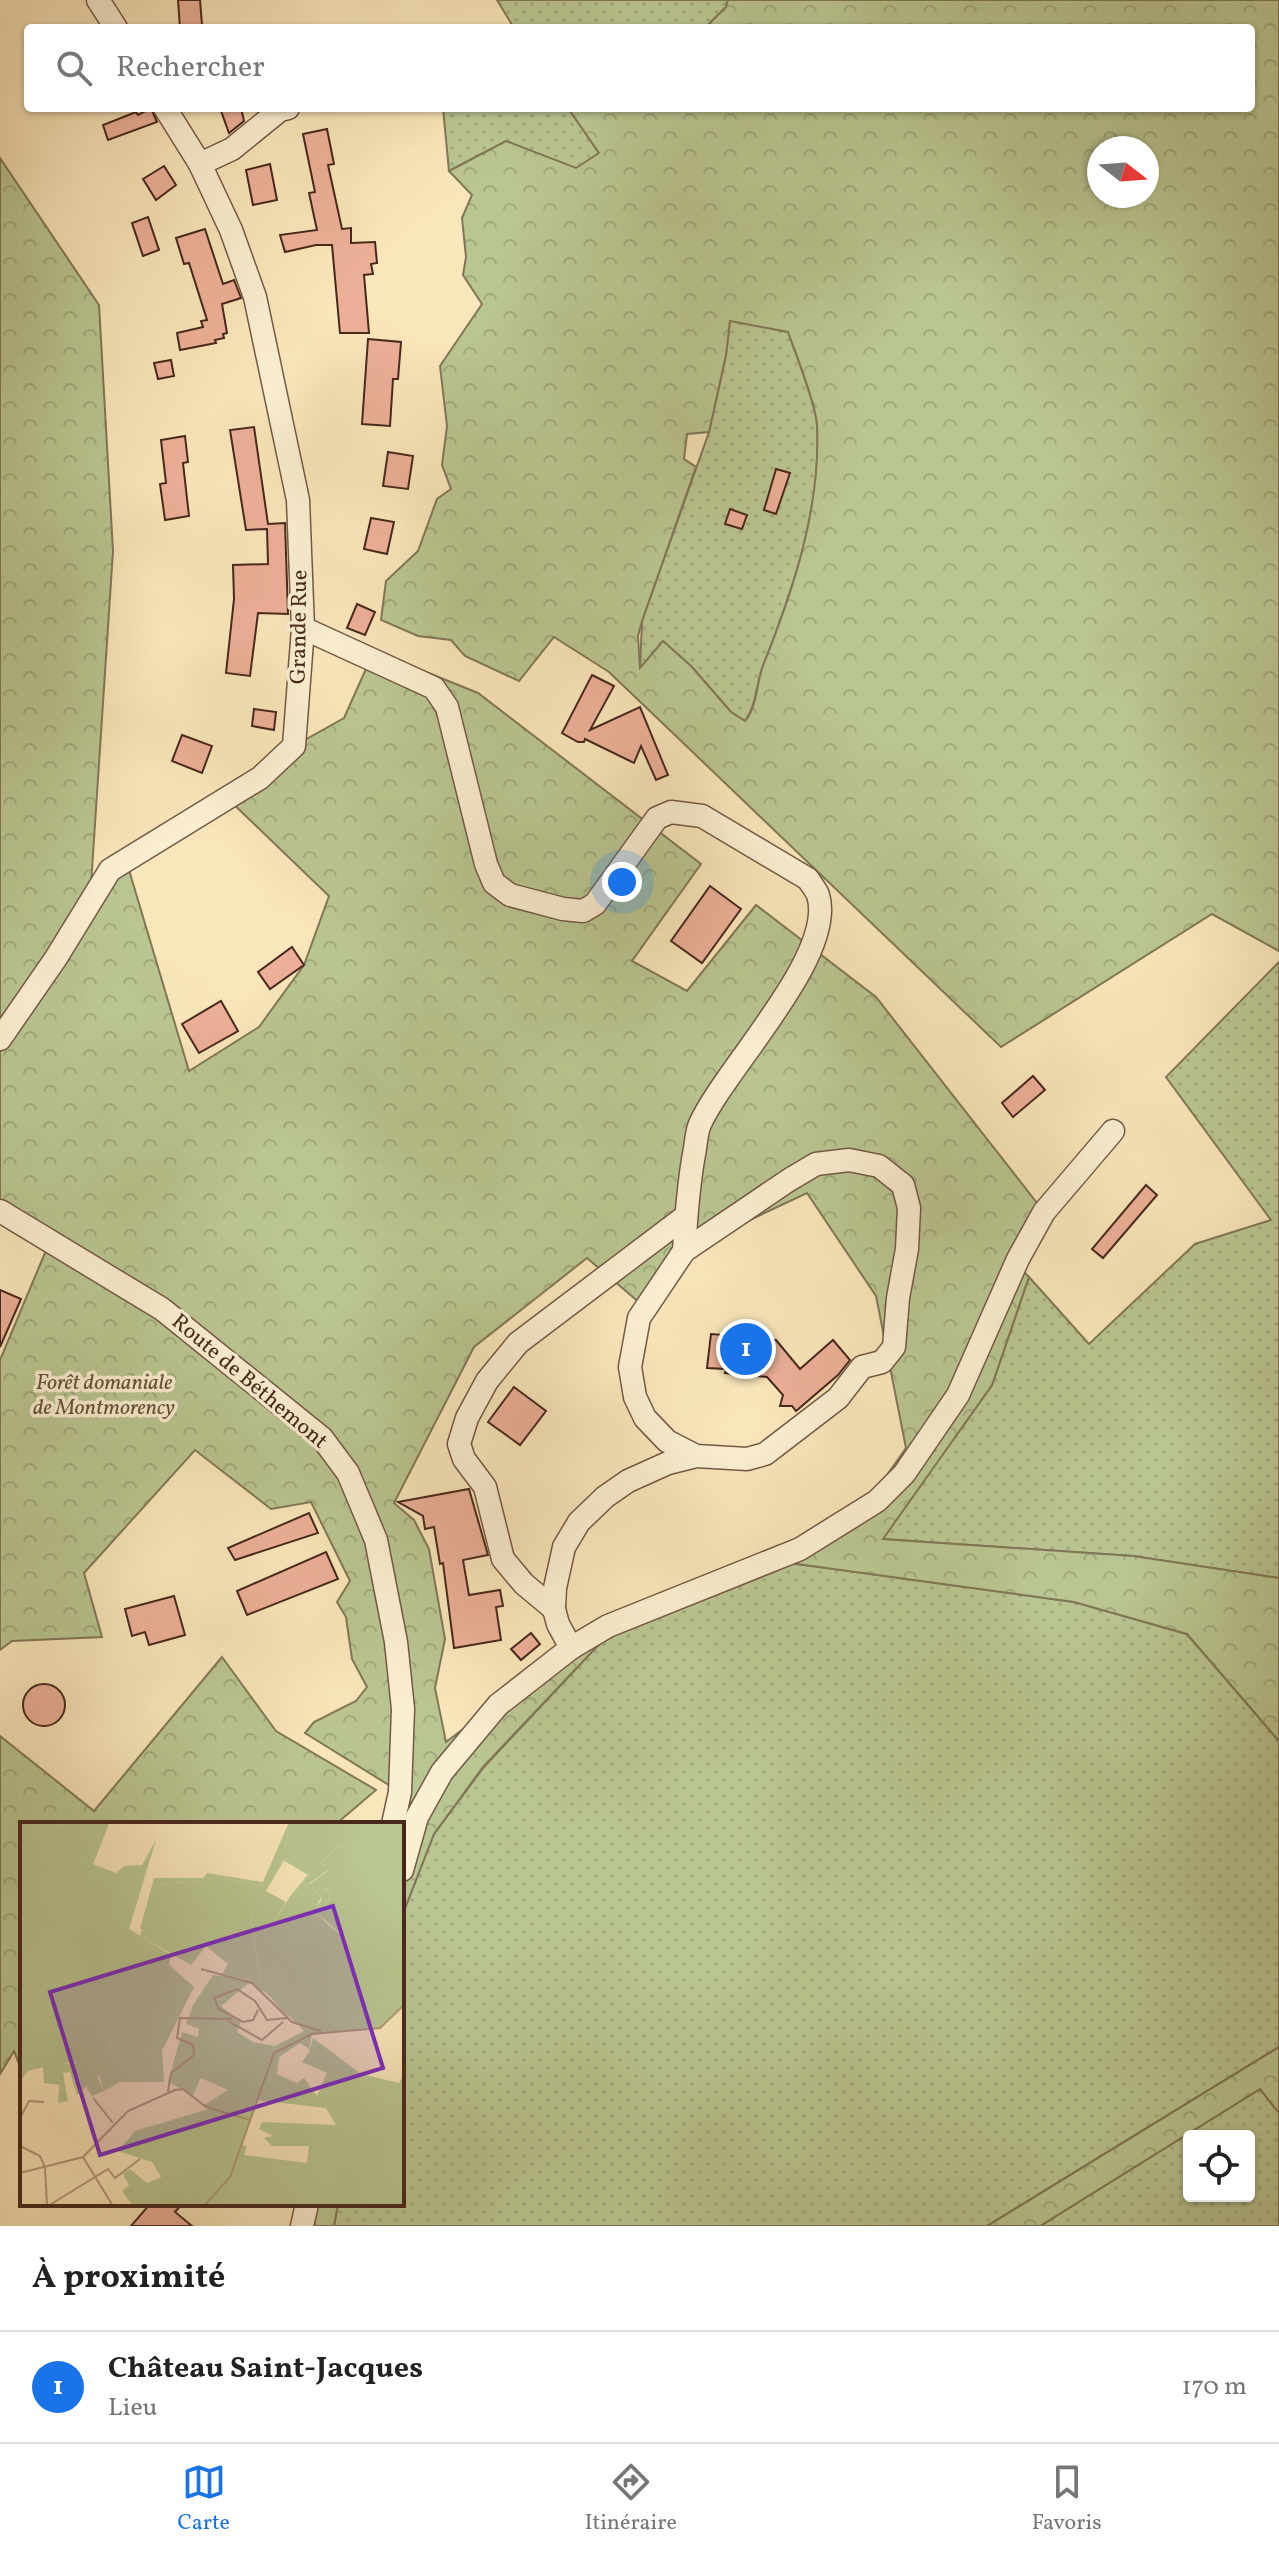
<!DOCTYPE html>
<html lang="fr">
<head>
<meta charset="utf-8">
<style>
	:root { --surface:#fff; --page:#f6f6f6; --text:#222; --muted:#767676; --line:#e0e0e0; --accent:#1a73e8 }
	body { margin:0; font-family:Vollkorn,serif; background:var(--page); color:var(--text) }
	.controls { position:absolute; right:24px; bottom:24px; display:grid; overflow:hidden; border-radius:8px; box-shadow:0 2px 6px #0004 }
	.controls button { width:72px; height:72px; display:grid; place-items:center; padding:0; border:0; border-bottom:2px solid var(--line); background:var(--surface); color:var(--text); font:40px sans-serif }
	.compass { position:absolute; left:1087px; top:136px; width:72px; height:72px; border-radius:50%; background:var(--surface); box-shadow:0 2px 6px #0004; rotate:107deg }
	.you { position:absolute; left:622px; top:882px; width:28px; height:28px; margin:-20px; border:6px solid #fff; border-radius:50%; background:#1a73e8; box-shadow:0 0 0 12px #1a73e833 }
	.badge { display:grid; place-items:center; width:52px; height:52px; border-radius:50%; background:var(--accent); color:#fff; font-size:26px; font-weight:700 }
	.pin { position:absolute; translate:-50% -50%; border:4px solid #fff; box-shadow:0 2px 8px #0006 }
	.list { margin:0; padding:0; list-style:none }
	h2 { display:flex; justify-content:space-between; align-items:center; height:104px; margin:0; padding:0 32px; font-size:34px }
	h2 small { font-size:26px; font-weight:400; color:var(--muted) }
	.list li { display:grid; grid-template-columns:52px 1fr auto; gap:24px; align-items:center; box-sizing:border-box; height:112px; padding:0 32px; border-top:2px solid var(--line) }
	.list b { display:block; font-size:30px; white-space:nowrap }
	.list p { margin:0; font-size:26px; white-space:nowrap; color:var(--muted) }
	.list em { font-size:26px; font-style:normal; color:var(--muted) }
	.icon { flex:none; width:44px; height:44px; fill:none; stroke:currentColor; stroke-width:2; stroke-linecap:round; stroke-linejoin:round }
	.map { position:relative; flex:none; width:1279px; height:2226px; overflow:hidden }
	.search { position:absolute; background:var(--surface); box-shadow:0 2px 6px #0004; left:24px; right:24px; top:24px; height:88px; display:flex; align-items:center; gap:20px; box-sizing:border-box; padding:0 28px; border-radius:8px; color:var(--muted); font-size:30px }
	.sheet { height:216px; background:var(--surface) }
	nav { display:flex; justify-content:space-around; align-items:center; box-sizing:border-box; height:112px; border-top:2px solid var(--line); background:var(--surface); font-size:22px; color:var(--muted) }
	nav a { display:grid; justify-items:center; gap:4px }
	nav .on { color:var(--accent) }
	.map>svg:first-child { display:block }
	.grass { fill:url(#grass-dots); stroke:#817757; stroke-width:2; fill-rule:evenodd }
	.forest { fill:url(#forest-crowns); stroke:#817757; stroke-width:2; fill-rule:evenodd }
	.building { fill:#ecb098; stroke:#48281c; stroke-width:2 }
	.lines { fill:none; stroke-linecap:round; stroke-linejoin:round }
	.minor-casing { stroke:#745844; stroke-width:25 }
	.minor { stroke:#fbefd2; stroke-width:22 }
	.labels { text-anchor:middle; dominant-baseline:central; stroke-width:7; stroke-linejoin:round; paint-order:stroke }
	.street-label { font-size:22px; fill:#48281c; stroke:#fbefd2 }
	.park-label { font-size:22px; font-style:italic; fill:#64503a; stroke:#fbefd2 }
	.inset-road { fill:none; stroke:#b29a7b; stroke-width:2 }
	.view { fill:#7b2cbf; fill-opacity:0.15; stroke:#7b2cbf; stroke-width:4 }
	.inset-edge { fill:none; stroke:#48281c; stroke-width:4 }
</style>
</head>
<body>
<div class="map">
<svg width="1279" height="2226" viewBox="0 0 1279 2226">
	<defs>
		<pattern id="grass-dots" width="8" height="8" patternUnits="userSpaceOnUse" patternTransform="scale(2)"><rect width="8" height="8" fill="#bac692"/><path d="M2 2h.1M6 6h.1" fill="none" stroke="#a1aa7d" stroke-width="1.8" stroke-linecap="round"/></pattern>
		<pattern id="forest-crowns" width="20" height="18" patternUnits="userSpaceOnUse" patternTransform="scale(2)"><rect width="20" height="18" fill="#bac692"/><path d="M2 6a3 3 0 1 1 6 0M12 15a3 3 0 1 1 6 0" fill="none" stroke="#a1aa7d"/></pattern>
	</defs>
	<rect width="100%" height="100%" fill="#f9e6ba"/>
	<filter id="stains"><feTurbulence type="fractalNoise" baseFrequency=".0025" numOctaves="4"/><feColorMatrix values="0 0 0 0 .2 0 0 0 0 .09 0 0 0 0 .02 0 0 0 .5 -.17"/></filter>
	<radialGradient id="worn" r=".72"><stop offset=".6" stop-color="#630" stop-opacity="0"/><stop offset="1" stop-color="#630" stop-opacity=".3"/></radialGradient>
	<g class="grass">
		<path d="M497,0h231l-2,7 -21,21h-191z"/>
		<path d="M443,108h125l31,45 -23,16 -70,-28 -57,30z"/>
		<path d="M730,320l58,12c8,23 28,72 29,93 5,81 -24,164 -53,238 -8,19 -7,42 -19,58l-14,-9 -40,-46 -28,-24 -23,27 2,-48 67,-189 17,-77z"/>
		<path d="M1279,962v616l-146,-22 -251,-17 110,-154 37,-108 60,67 106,-100 76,-24 -105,-143z"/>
		<path d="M790,1563l284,39 113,32 92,107v306l-292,179h-653l4,-22h64v-288l32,-82 50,-67 120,-128z"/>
		<path d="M1260,2089l19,24v113h-239zM1189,2136h60v60h-60z"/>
	</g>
	<g class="forest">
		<path d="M728,0h551v951l-67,-37 -211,133 -392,-375 -55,-35 -35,44 -54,-25 -14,-16 -33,-4 -37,-16 5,-39 32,-30 19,-52 14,-10 -9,-24 5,-39 -7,-60 42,-62 -19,-29 3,-18 -4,-39 10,-23 -23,-24 57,-30 70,27 23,-15 -31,-45h683v-80h-546l21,-21zM1099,148h48v48h-48zM730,321l58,11c8,22 28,72 29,93 4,81 -23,164 -53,238 -8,19 -6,43 -19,58l-14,-9 -40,-46 -28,-25 -23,27 -2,-32 4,-15 54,-154 -12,-8 3,-25 22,-2 17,-77z"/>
		<path d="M0,158l99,147 14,246 -23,349 36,-40 63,211 70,-44 45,-62 25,-69 -102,-98 67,-52 50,-28 30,-67 104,42 223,171 -69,97 55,30 69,-86 120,92 168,215 -27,53 12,12 -37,108 -109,154 250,17 146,22v163l-92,-107 -113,-32 -284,-39 -186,76 -121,128 -49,67 -32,82v-65l11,-46 -13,-13 -95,-59 9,-11 42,-21 11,-14 -15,-28 -6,-42 -9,-15 13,-21 -39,-79 -40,7 -76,-59 -111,123 18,64 -90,4 -12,9v-290l50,-119 -50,-30zM807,1193l69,103 30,152 -36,51 -97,61 -202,88 -125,94 -11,-54 10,-49 -16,-90 -15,-29 -20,-17 80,-156 113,-89 60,51 37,-58z"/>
		<path d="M222,1657l54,74 100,59 -40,34h-314v248l-8,-21 -14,23v-338l94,75z"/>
		<path d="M1279,2047v66l-19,-24 -220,137h-53z"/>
		<path d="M316,2204h22l-4,22h-24z"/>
	</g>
	<g class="building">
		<path d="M178,0h22l2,25 -22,3z"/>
		<path d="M151,108l6,14 -49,18 -5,-15 33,-13 2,3z"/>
		<path d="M220,108h21l3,13 -15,12z"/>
		<path d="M327,129l7,35 -6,1 14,64 9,-1v15l24,-1 2,21 -6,1 2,10 -9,1 5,58h-29l-8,-88h-16l-31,7 -5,-17 37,-5 -8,-37 6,-1 -12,-58z"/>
		<path d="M270,164l7,36 -24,5 -7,-35z"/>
		<path d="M164,166l12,19 -20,15 -13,-21z"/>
		<path d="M148,217l11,33 -16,6 -11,-33z"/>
		<path d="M205,229l18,55 11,-4 7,18 -19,6 5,29 -4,1 1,4 -9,2 1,3 -36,7 -3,-17 26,-6 -2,-6 6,-1 -18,-57 -5,1 -8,-26z"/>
		<path d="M368,339l33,3 -3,37h-5l-3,47 -28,-2z"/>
		<path d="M171,360l3,16 -16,3 -4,-16z"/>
		<path d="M254,427l14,97 17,-1 3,91 -30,-1 -8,63 -24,-3 8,-74 -1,-34 35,-1 -1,-35 -21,1 -16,-100z"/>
		<path d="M185,436l3,26 -5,1 6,53 -24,4 -5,-36 6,-1 -5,-43z"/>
		<path d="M388,452l25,4 -5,33 -25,-3z"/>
		<path d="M776,469l14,4 -14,41 -12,-4z"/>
		<path d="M730,509l17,6 -5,14 -17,-5z"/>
		<path d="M371,518l23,4 -7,32 -23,-5z"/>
		<path d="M357,604l18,8 -10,23 -18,-7z"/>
		<path d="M592,675l22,11 -24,44 50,-23 28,68 -12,5 -15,-34 -7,17 -49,-24 -1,3h-6l-16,-9z"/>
		<path d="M254,709l22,3 -2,18 -22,-4z"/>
		<path d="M182,735l30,11 -10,27 -30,-12z"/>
		<path d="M710,886l31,23 -39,54 -31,-22z"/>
		<path d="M292,947l12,18 -34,24 -12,-17z"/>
		<path d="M221,1001l17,30 -39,22 -17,-29z"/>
		<path d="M1033,1076l12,14 -32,27 -11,-14z"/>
		<path d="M1146,1185l11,10 -54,63 -11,-9z"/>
		<path d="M0,1290l21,9 -21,48z"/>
		<path d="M735,1331l18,2 -1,5 24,2 24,29 33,-29 17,20 -12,15 -42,36 -4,-5h-12l3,-11 -16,-18 -42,-4 1,-4 -19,-1 4,-34 24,2z"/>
		<path d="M514,1387l32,24 -26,34 -32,-23z"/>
		<path d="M469,1489l19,66 -25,5 6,35 31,-5 3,16 -7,1 5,33 -47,8 -11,-85 -3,1 -6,-37 -9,2 -2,-13 -25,-14z"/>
		<path d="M309,1513l9,20 -83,27 -7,-12z"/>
		<path d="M326,1552l12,27 -91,36 -10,-24z"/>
		<path d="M174,1596l11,39 -36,10 -4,-13 -13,4 -7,-27z"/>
		<path d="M531,1633l9,11 -19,16 -10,-11z"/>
		<circle cx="44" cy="1705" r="21"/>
		<path d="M150,2204h32l-7,8 17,14h-61z"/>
	</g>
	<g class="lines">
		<g class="minor-casing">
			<g id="minor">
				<path d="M98,0l18,28"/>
				<path d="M200,164l32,-15 48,-39 8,-2"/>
				<path d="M303,628l131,60 13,19 39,157 8,19 16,12 53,14 20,2 12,-7 62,-86 14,-6 31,4 106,63c3,5 8,11 10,16 19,60 -93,173 -118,229 -4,9 -4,21 -6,30 -6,33 -8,64 -10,97"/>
				<path d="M0,1039l56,-81 54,-88 150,-92 34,-32 9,-118 -5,-128 -43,-203 -24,-67 -31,-66 -35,-56"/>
				<path d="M0,1211l162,98 160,129 26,35 28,67 20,102 7,67 -3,83 -7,32"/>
				<path d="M554,1609l-30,-25 -21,-25 -18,-72 -21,-28 -5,-15 8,-26 20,-37 31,-38 168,-127"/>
				<path d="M571,1648l-13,-24 -4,-15 1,-21 9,-41 15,-25 26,-25 23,-16 40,-18 28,-7 51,3 18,-5 73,-56 24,-31 20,-5 12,-15 4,-49 9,-49 2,-41 -6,-23 -24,-19 -30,-6 -33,4 -27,16 -105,71 -45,67 -9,49 5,30 10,21 22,23 29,15"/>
				<path d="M402,1870l15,-53 25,-45 56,-67 73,-57 37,-22 192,-77 77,-48 27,-27 54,-79 60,-136 26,-47 69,-81"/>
				<path d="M302,2226l5,-22"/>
			</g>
		</g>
		<use href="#minor" class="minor"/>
	</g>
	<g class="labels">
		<g class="street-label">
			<text transform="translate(300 627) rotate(-89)">Grande Rue</text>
			<text transform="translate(249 1382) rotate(40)">Route de Béthemont</text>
		</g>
		<g class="park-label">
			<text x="104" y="1383">Forêt domaniale<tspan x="104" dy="25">de Montmorency</tspan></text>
		</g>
	</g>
	<g transform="translate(20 1822)">
		<rect width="384" height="384" fill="#f9e6ba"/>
		<path d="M0,0h50l-50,14zM281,0h42l1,11 -36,42 -25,-15 5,-25zM328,0h56v183l-24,23h-64l-31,-14 -17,-20 -6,-38v-16l29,-45 59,47 -33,-29 5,-17 -7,12 -14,-11 6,-10 11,7 -9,-9 21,-16 10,9 -6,9 -10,2 7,4 -3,8 21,-14 -17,-22 -14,1 22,-22 49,44 -21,30 4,2 24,-32 -52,-46zM194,54l48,9 4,7 -16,18 11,73 -39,-9 6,-10 -22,-18 -15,19 -51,-29 16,-52 52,-3zM112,210h31l-3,16 -48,2 -1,-8zM41,241l21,1 14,9 8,18 -12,5 -6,-10 -9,9 -7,-23 -7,1 5,28 -10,2zM213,346l22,7 20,31h-17l-32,-22z" fill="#bac692"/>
		<path d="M50,0l39,2 -16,40 23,9 8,-7 18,-1 14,-25 -27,89 42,26 -2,10 25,22 -32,64 2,31h-44l-16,9 -5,-16 -8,4 -9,-14 -10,-3 -11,1 -1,22 -16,-2 -1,-16 -15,4 -8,10v-245zM112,210h29l-2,16 -47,1 -1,-7zM269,0h12l-13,13 -5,27 -17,29 20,11 -24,38 6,54 17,20 31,14h64l-68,6 -3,15 -9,-6 -21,14 -2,17 20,9 7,-5 13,18 10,-23 -25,-11 7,-10 4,-14 48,36 38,9 5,-9v132h-129l-21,-31 -21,-6 -7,15 32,22h-125l-11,-15 7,-6 -6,-11 7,-5 17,14 14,-6 -9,-15 -34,-11 17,-20 74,-22 -5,-4 24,-15 -27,-12 -8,17 -25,-13 14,-50 16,5 1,-8 -13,-5 7,-19 20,-30 48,7 -11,-72 15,-18 -3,-7 -48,-9 -6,5 -51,3 -13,46 -4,-1 14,-51h49l4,-5 56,9zM229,161l17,10 38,38 -29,15 -22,-4 -16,-10 4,-10 -20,-16zM236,278l70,8 10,17 -74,-3 -3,7 14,7 -9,2 8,8h37l-2,17 -63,-8 3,-9 -5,-1zM323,0h5l-3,20 51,46 -24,33 -5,-4 21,-29 -48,-44 -22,22 14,-1 18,22 -22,15 3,-9 -7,-5 10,-1 6,-9 -11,-9 -20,15 9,11 -11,-8 -6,10 14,10 10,-10 -8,16 31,33 -57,-51 52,-62z" fill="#bac692" fill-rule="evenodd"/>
		<path class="inset-road" d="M181,147l51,14 40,39 29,9M238,188l-5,10 -10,2 -24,-13 -5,-11 23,-9 18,12 12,19 20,-2M208,199l34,19 21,-18M148,270l3,-19 23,-18 -1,-10 -16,-7 3,-20 52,1M73,276l20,25M0,296l9,-17 15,1M0,324l20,10 5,11 2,39M63,335l30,49M0,351l63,-16 45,-46 47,-21 8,-1 23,18 44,13M28,384l60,-37 7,9 25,-19M184,384l26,-29 44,-124 38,-19 68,-6 24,-23"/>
		<path class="view" d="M313,84l50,162 -283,87 -50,-163z"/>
		<rect width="384" height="384" class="inset-edge"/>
	</g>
	<rect width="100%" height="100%" filter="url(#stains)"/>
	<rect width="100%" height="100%" fill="url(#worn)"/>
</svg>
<div class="controls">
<button><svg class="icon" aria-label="locate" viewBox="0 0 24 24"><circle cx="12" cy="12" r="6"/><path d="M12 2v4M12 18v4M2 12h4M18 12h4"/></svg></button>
</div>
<svg class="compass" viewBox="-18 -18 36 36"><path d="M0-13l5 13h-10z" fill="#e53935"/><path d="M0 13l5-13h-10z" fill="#767676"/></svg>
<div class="you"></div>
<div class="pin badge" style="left:746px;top:1349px">1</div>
<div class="search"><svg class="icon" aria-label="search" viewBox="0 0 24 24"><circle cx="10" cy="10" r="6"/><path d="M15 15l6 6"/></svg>Rechercher</div>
</div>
<section class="sheet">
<h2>À proximité<small></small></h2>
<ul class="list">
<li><span class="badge">1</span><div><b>Château Saint-Jacques</b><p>Lieu</p></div><em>170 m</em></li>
</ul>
</section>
<nav>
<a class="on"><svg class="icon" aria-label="map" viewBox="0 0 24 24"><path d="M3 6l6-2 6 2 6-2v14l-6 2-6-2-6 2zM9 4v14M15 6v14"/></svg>Carte</a>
<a><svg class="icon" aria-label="directions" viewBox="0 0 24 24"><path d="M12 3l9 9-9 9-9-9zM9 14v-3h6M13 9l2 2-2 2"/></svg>Itinéraire</a>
<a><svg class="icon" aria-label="saved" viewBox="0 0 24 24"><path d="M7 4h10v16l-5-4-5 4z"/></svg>Favoris</a>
</nav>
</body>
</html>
